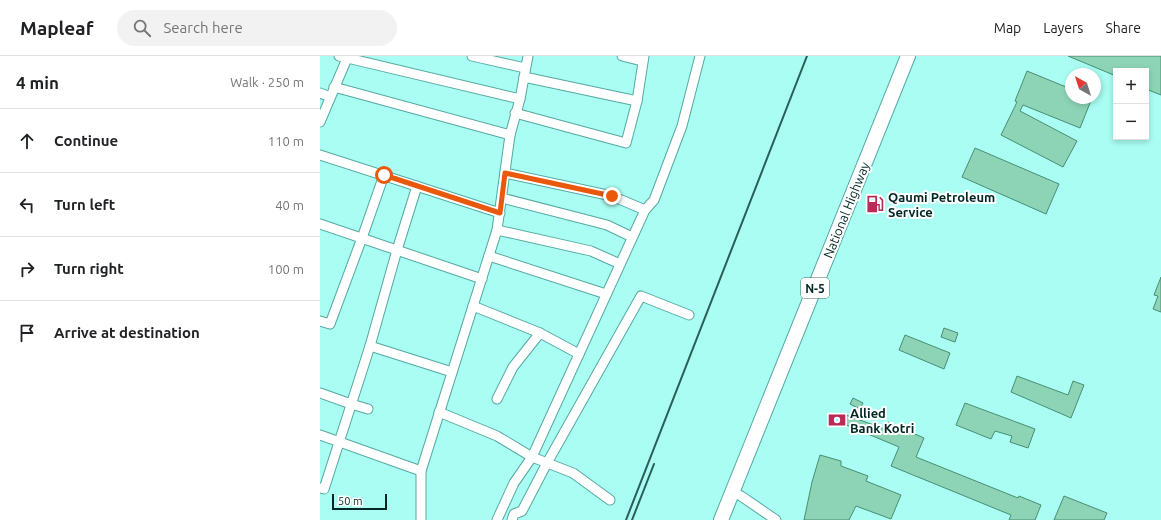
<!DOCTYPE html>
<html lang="en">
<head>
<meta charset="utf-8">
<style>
	:root { --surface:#fff; --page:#f2f2f2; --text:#202124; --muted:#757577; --line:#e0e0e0 }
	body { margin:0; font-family:Ubuntu,sans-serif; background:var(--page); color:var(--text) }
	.controls { position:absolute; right:12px; top:12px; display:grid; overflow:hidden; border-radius:0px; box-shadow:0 2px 6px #0003 }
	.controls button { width:36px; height:36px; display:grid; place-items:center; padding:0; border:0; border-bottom:1px solid var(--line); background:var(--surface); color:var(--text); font:20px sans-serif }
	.compass { position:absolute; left:745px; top:12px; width:36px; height:36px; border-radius:50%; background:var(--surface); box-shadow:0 2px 6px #0003; rotate:321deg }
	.scale { position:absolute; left:12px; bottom:10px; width:55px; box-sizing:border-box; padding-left:4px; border:2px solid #012623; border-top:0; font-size:11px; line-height:14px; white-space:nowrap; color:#012623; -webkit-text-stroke:3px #fff; paint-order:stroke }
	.stop { position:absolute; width:12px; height:12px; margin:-9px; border:3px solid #ea580c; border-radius:50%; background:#fff }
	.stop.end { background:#ea580c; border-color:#fff; box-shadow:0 1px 4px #0008 }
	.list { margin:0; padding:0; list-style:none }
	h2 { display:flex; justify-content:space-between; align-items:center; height:52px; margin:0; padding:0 16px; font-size:17px }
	h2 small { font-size:13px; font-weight:400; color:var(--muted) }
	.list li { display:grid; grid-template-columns:26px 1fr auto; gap:12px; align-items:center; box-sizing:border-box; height:64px; padding:0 16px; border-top:1px solid var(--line) }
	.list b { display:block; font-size:15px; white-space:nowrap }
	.list em { font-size:13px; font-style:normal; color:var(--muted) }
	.icon { flex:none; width:22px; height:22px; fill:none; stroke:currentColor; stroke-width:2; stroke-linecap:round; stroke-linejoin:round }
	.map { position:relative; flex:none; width:841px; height:464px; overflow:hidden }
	header { display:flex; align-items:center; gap:24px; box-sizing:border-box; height:56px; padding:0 20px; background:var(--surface); border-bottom:1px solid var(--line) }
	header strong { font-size:19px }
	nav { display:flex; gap:22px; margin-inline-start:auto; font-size:14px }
	.search { width:280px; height:36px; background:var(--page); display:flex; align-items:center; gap:10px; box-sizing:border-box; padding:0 14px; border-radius:22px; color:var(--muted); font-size:15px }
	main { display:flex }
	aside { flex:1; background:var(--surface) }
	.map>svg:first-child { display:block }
	.building { fill:#8dd4b7; stroke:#488e73 }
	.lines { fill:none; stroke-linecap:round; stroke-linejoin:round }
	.minor-casing { stroke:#55a9a1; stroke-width:11 }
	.highway-casing { stroke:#55a9a1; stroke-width:16 }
	.minor { stroke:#fff; stroke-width:9 }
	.highway { stroke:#fff; stroke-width:14 }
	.rail { stroke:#2c5e59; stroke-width:2 }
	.route { stroke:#ea580c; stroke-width:5 }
	.labels { text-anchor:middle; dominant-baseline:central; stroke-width:4; stroke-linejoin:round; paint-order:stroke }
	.shield { fill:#fff; stroke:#4d6765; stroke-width:1 }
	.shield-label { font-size:12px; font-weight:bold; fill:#012623 }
	.poi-label { font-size:13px; font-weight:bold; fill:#012623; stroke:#fff; text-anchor:start }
	.street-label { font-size:13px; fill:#012623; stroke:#fff }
</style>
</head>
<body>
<header>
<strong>Mapleaf</strong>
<div class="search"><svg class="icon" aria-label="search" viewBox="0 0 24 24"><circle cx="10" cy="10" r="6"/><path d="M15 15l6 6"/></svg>Search here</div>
<nav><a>Map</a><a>Layers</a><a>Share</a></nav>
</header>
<main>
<aside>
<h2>4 min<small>Walk · 250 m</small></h2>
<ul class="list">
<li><svg class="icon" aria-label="ahead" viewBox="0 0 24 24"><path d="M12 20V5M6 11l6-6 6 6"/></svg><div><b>Continue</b></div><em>110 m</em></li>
<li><svg class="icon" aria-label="left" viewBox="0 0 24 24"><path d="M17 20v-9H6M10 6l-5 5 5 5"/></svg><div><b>Turn left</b></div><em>40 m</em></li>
<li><svg class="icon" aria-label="right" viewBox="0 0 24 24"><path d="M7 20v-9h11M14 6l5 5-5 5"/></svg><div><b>Turn right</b></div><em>100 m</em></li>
<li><svg class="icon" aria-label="arrive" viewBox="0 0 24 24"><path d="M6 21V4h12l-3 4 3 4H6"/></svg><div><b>Arrive at destination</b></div></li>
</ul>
</aside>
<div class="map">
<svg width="841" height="464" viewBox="0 0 841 464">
	<rect width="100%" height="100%" fill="#a9fdf3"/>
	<g class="building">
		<path d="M748,0h93v39l-15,-6v-18h-30v5z"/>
		<path d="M707,15l44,18v9h21l-12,30 -57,-23 -3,6 57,30 -14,26 -62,-32 16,-33 -2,-1z"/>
		<path d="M655,92l84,36 -13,30 -84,-37z"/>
		<path d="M841,221v35l-8,-3 5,-13 -4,-1z"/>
		<path d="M624,272l14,5 -3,9 -14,-5z"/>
		<path d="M585,279l45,18 -6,16 -45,-19z"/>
		<path d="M697,320l51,19 5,-14 11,4 -13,33 -60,-26z"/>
		<path d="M533,342l10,5 -3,6 -10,-5z"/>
		<path d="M645,347l70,26 -7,19 -18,-6 2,-6 -17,-5 -4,8 -35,-14z"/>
		<path d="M526,359l39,14 3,-7 36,16 -8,19 102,41 1,-2 22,9 -6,15h-26l2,-5 -120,-49 8,-19 -55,-23z"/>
		<path d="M500,399l21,6v5l27,10 -2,5 35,14 -10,24 -35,-13 -7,14h-45l8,-38z"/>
		<path d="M744,440l43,17 -3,7h-50z"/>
	</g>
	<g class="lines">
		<g class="minor-casing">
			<g id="minor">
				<path d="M19,0l181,43"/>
				<path d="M152,0l53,12"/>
				<path d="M302,0l20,5"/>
				<path d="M204,21l113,24"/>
				<path d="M14,31l176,48"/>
				<path d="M0,37l10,4"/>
				<path d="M195,57l111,30 11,-42 7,-45"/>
				<path d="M0,66l28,-66"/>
				<path d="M0,99l180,58"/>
				<path d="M185,117l107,23 33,14"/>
				<path d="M182,142l105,27 25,12"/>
				<path d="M0,168l162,55"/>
				<path d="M177,174l94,21 29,13"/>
				<path d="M169,200l117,38"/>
				<path d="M153,250l67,27 39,21"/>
				<path d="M0,265l10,3 32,-86 22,-63"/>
				<path d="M50,290l82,26"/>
				<path d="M0,337l31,11 17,5"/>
				<path d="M177,343l16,-32 27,-34"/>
				<path d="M119,356l58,24 35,21 41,16 37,27"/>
				<path d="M0,379l101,36"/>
				<path d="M0,432l4,1 46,-143 27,-96 20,-64"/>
				<path d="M413,436l8,4 35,24"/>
				<path d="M101,464v-49l76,-241 13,-95 10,-36 8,-43"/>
				<path d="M177,464l17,-37 18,-26 113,-247 9,-10 28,-74 18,-70"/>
				<path d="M192,464l2,-6 8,-3 25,-48 94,-167 48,19"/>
			</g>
		</g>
		<g class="highway-casing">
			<path id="highway" d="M401,464l187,-464"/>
		</g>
		<use href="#minor" class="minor"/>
		<use href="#highway" class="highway"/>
		<g class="rail">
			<path d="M306,464l181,-464"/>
			<path d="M312,464l22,-56"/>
		</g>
	</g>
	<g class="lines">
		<path class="route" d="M64,119l116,38 5,-40 107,23"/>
	</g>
	<defs>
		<g id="fuel-bare" transform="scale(1.38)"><path d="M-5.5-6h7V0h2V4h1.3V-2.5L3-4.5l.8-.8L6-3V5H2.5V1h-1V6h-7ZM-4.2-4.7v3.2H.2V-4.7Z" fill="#b92a59" stroke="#fff" stroke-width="2.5" paint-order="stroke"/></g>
		<g id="bank-bare" transform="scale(1.38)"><path d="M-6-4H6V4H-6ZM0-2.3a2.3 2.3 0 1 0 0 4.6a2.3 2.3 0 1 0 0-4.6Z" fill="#b92a59" stroke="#fff" stroke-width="2.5" paint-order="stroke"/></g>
	</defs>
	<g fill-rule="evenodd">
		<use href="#fuel-bare" x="555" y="148"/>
		<use href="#bank-bare" x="517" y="364"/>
	</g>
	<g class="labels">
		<rect class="shield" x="481" y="222" width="28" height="20" rx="3"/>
		<g class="shield-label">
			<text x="495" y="232">N-5</text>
		</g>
		<g class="poi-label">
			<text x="568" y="141">Qaumi Petroleum<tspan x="568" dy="15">Service</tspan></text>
			<text x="530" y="357">Allied<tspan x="530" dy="15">Bank Kotri</tspan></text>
		</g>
		<g class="street-label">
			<text transform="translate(526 154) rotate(-68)">National Highway</text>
		</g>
	</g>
</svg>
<div class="controls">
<button>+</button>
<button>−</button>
</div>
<svg class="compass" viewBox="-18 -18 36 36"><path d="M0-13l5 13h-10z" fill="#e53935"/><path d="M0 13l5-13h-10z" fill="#757577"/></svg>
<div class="scale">50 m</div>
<div class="stop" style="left:64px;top:119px"></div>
<div class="stop end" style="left:292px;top:140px"></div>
</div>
</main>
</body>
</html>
